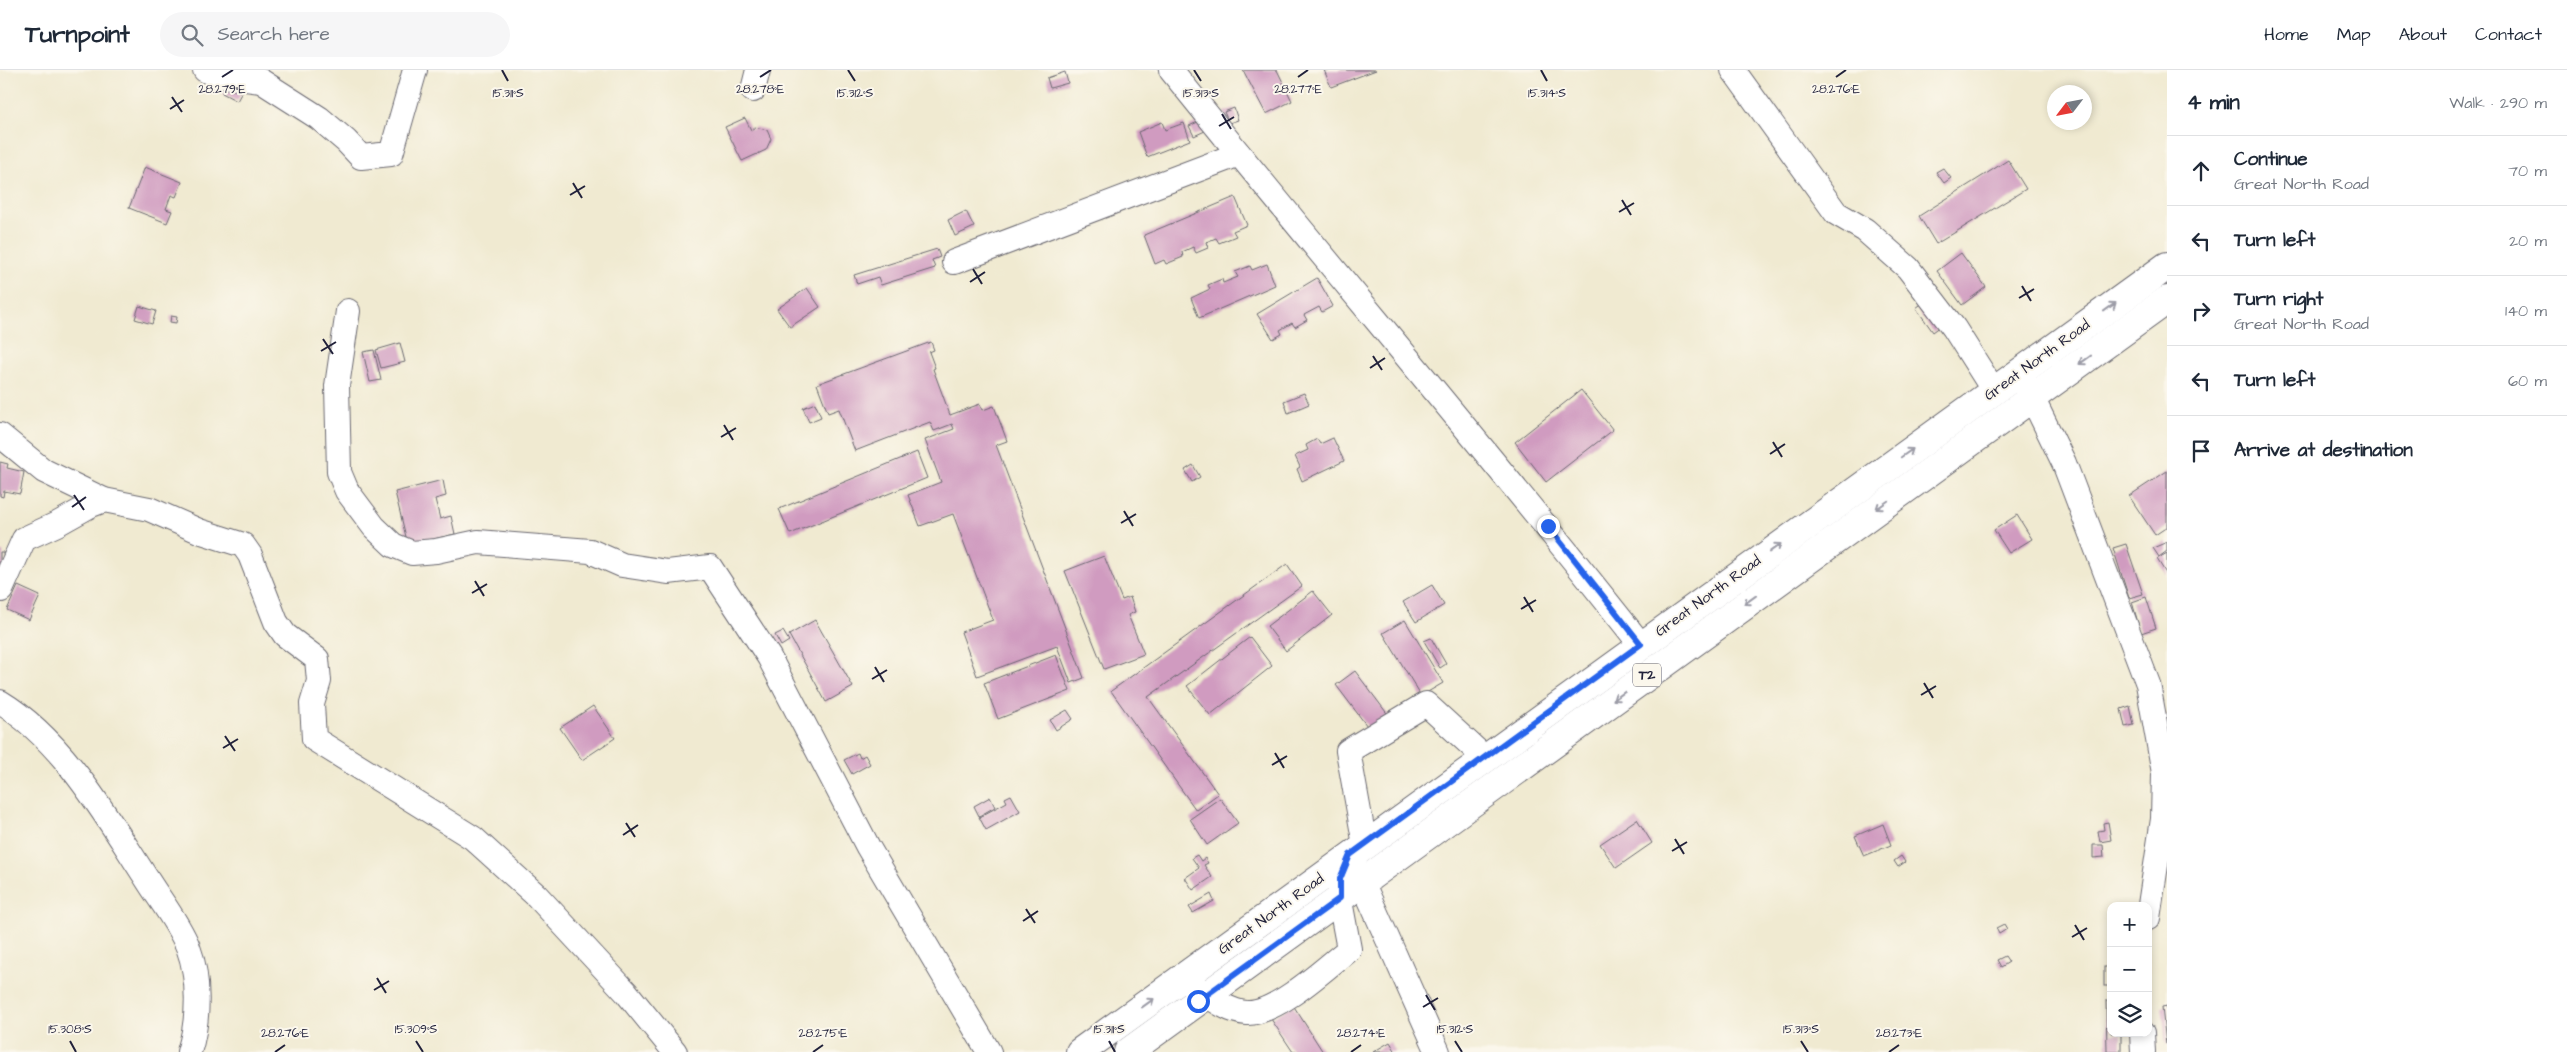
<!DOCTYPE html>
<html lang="en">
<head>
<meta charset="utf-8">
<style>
	:root { --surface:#fff; --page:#f6f6f7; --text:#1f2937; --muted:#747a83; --line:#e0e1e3 }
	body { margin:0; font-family:"Architects Daughter",sans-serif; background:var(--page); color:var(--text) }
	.controls { position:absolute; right:15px; bottom:15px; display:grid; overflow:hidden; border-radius:10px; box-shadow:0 2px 8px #0003 }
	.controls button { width:45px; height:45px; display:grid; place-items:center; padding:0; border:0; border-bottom:1px solid var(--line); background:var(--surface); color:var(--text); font:25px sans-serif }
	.compass { position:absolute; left:2047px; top:15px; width:45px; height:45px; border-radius:50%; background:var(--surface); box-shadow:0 2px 8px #0003; rotate:238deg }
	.stop { position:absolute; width:15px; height:15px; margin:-11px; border:4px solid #2563eb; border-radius:50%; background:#fff }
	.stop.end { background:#2563eb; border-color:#fff; box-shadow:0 1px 5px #0008 }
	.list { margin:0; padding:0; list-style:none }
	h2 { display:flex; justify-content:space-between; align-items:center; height:65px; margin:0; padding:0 20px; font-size:21px }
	h2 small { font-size:16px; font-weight:400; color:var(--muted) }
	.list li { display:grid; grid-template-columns:32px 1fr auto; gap:15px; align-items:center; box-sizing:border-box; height:70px; padding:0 20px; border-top:1px solid var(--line) }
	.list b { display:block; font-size:19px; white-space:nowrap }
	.list p { margin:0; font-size:16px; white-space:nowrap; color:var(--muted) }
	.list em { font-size:16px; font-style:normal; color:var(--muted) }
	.icon { flex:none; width:28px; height:28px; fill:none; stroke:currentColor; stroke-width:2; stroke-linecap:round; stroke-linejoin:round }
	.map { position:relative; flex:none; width:2167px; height:982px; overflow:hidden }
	header { display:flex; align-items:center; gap:30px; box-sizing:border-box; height:70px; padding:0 25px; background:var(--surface); border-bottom:1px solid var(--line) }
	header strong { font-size:24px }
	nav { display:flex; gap:28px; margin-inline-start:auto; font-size:18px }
	.search { width:350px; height:45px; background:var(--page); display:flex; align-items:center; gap:12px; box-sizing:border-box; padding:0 18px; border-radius:28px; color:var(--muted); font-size:19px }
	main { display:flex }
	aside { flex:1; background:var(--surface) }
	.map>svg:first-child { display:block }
	.building { fill:#d09bc0 }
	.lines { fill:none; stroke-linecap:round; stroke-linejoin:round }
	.minor-casing { stroke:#6a6870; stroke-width:26 }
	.major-casing { stroke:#6a6870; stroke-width:30 }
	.minor { stroke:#fff; stroke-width:24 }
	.major { stroke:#fff; stroke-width:28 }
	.oneway { stroke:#9c9ca7 }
	.route { stroke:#2563eb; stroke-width:6 }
	.ticks { fill:none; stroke:#22223b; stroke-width:2 }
	.labels { text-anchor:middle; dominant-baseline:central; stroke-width:4; stroke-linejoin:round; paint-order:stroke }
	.shield { fill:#fbf7ec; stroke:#636270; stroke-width:1 }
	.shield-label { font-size:14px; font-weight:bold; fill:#22223b }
	.street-label { font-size:15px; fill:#22223b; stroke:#fbf7ec }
	.ticks-label { font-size:12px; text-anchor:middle; fill:#22223b; stroke:#fbf7ec; stroke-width:4; stroke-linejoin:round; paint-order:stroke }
</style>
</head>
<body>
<header>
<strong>Turnpoint</strong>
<div class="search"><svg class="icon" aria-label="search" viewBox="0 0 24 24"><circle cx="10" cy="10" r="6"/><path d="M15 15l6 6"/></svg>Search here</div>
<nav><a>Home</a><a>Map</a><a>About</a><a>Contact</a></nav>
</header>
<main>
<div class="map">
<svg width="2167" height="982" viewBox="0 0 2167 982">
	<rect width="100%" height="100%" fill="#fbf7ec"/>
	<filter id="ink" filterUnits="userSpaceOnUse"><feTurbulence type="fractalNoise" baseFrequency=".02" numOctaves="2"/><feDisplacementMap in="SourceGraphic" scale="10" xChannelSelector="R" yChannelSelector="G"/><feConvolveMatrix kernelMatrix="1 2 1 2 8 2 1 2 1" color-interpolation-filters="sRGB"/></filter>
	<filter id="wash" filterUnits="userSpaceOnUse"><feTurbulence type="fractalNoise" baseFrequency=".0096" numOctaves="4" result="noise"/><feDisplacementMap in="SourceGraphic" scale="20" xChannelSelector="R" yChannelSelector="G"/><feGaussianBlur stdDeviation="1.12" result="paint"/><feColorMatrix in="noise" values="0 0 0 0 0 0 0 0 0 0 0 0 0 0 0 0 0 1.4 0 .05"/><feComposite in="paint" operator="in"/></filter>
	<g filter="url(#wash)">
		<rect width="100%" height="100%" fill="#f0ead1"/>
		<g id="blocks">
			<g class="building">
				<path d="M1243,0h34l15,31 -26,13z"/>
				<path d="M1324,0h52l-45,17z"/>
				<path d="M1065,2l3,11 -18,5 -3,-10z"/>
				<path d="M228,10l16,8 -7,13 -15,-8z"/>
				<path d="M1234,38l4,12 -9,3 -5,-11z"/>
				<path d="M745,48l6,12 4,-3 12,3 4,9 -5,11 -24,11 -17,-34z"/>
				<path d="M1200,51l5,10 -11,5 -5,-10z"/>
				<path d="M1162,52l3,8 19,-7 6,17 -43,17 -9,-25z"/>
				<path d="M2008,90l18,29 -90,55 -17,-28z"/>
				<path d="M145,97l37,15 -6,15 -5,-2 -5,14 6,2 -5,12 -38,-15z"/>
				<path d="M1943,98l8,10 -7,5 -8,-11z"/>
				<path d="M1235,127l12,28 -14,6 3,5 -17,7 -3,-5 -10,4 2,6 -12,5 -3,-6 -11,5 1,5 -17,7 -2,-4 -9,4 -11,-29z"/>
				<path d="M966,141l8,16 -19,9 -7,-16z"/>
				<path d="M937,179l3,8 -8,3 3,8 -54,17 -3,-8 -21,7 -3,-9z"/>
				<path d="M1961,183l25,34 -24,18 -25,-34z"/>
				<path d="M1267,194l8,21 -76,33 -8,-20 19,-9 -2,-4 14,-6 1,4 15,-6 -3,-5 15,-6 2,4z"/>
				<path d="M1317,208l16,28 -11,6 -3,-5 -15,8 3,5 -12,7 -3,-4 -12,7 2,4 -9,5 -16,-25z"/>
				<path d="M807,218l13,19 -30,20 -13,-18z"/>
				<path d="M1924,232l17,24 -8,6 -17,-24z"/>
				<path d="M139,236l17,5 -4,13 -17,-5z"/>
				<path d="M171,246l6,1 -1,6 -6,-1z"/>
				<path d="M931,272l3,8 -5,2 6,16 -2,1 17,46 30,-11 3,6 11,-4 13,35 -11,4 88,233 -13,5 -14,-37 -80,30 -16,-44 32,-12 -40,-106 -33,12 -12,-31 33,-13 -16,-42 29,-11 -2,-5 -18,7 -4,-9 -75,29 -16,-42 -11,4 -11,-29z"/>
				<path d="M400,273l5,19 -24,6 -5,-18z"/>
				<path d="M374,280l7,30 -11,2 -7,-30z"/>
				<path d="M1581,320l32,40 -67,52 -31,-40z"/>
				<path d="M1304,323l5,11 -21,9 -4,-12z"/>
				<path d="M815,333l6,14 -12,5 -6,-14z"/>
				<path d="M1333,368l11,23 -42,20 -5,-12 3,-2 -5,-11 13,-6 -2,-5 11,-6 3,5z"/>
				<path d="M917,382l10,26 -137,56 -11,-25z"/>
				<path d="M0,392l8,2 -1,4 17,4 -4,22 -16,-3 -1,6 -3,-1z"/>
				<path d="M1193,395l7,12 -8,5 -7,-12z"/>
				<path d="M2167,401v56l-12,8 -26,-39z"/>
				<path d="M443,410l3,16 -11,3 5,20 11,-3 4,18 -47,11 -13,-53z"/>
				<path d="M2017,445l15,24 -23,14 -15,-23z"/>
				<path d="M2167,472v9l-8,6 -6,-9z"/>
				<path d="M2126,474l17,50 -14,4 -16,-50z"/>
				<path d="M0,482h3l1,17 -4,1z"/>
				<path d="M2167,483v22l-10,-16z"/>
				<path d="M1104,486l18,44 8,-3 5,15 -7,3 16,39 -40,15 -39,-98z"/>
				<path d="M1287,494l15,22 -154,111 70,97 -22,16 -85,-119z"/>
				<path d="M1432,515l12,20 -28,17 -13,-20z"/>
				<path d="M18,516l22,10 -11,24 -22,-10z"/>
				<path d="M1313,521l19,24 -46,36 -19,-25z"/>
				<path d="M2146,527l10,31 -15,5 -9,-31z"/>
				<path d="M815,550l38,67 -27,15 -37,-67z"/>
				<path d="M1405,550l38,63 -22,13 -38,-63z"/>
				<path d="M783,561l6,10 -8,5 -6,-11z"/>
				<path d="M1250,567l22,29 -62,49 -23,-29z"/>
				<path d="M1431,568l15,26 -6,4 -16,-27z"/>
				<path d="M1056,585l14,36 -72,28 -14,-36z"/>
				<path d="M1355,601l34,45 -19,14 -34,-45z"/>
				<path d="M593,636l22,32 -33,22 -22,-32z"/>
				<path d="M2130,636l4,19 -9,2 -4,-18z"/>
				<path d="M1067,640l6,9 -17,11 -6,-10z"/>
				<path d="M858,683l2,5 5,-3 5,9 -18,10 -8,-14z"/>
				<path d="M1011,725l9,16 -34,19 -7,-13 28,-15 -2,-4z"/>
				<path d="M990,727l5,10 -16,9 -5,-10z"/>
				<path d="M1220,728l18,25 -31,22 -17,-26z"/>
				<path d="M1637,749l15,24 -36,25 -16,-24z"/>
				<path d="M2108,752l3,18 -11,2 -2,-11 6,-1 -1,-7z"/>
				<path d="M1883,754l8,21 -27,11 -9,-20z"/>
				<path d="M2093,775h10l1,12 -11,1z"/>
				<path d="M1197,785l4,6 4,-3 3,5 -4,2 8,12 -19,13 -8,-12 14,-10 -7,-10z"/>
				<path d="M1901,786l4,6 -7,5 -4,-6z"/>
				<path d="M1211,824l3,7 -21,12 -4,-6z"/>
				<path d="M2004,854l3,5 -8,5 -3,-6z"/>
				<path d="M2005,886l4,6 -8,5 -4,-7z"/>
				<rect x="2104" y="897" width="7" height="19"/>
				<path d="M2106,931h5v32h10v19h-14z"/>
				<path d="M1293,935l30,47h-30l-22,-33z"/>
				<path d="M2167,936v38h-1l-4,-37z"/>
				<path d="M1390,972l6,10h-23z"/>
			</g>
		</g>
	</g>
	<g filter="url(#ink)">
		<use href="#blocks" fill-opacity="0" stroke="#6a6870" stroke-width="1"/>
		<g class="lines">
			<g class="minor-casing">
				<g id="minor">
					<path d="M205,0l11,5 45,6 58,37 27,23 15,16 30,-3 24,-84"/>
					<path d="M1171,0c155,193 317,380 470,575"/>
					<path d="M1733,0l103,143 29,17 43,38 46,60 40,63"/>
					<path d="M753,20l5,-20"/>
					<path d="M954,192l285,-108"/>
					<path d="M348,241l-11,75 2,86 8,19 27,36 19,18 19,8 24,-2 42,-9 112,9 32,14 46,7 42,-5 59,90 99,190 121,205"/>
					<path d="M2024,311l40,82 84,221 16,89 -1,46 -15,99"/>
					<path d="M0,365l44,36 60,29 45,9 50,22 44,14 7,10 26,67 9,13 32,24 2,22 -7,23 2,35 159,99 64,58 89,96 49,60"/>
					<path d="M1,520l23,-51 33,-15 34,-19 13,-5"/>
					<path d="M0,632c63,38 106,114 145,174 14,23 33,46 43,71 12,32 11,73 1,105"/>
					<path d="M1365,775l-17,-94 78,-47 59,54"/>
					<path d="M1355,796l83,186"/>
					<path d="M1193,915c16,11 34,27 54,28 29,1 80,-46 102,-64l-9,-48v-19"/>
					<path d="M2142,963l1,19"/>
				</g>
			</g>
			<g class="major-casing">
				<g id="major">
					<path d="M1080,982l1087,-786"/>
					<path d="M1128,982l1039,-752"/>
				</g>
			</g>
			<use href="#minor" class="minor"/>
			<use href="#major" class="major"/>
		</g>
		<defs><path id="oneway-shaft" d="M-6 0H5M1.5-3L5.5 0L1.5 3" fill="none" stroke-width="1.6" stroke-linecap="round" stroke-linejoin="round" transform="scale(1.25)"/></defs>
		<g class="oneway">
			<use href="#oneway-shaft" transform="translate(2110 237) rotate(-36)"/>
			<use href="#oneway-shaft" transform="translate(2085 290) rotate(144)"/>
			<use href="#oneway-shaft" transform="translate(1907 383) rotate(-35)"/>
			<use href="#oneway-shaft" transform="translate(1882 435) rotate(145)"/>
			<use href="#oneway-shaft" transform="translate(1775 478) rotate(-36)"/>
			<use href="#oneway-shaft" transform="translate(1750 530) rotate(144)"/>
			<use href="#oneway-shaft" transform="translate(1619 626) rotate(144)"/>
			<use href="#oneway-shaft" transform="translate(1148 933) rotate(-36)"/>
		</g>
	</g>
	<g class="lines" filter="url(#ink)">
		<path class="route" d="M1198,931l142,-103v-19l10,-24 291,-211 -93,-118"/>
	</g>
	<path class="ticks" d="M502,0l6,11M848,0l7,11M1194,0l7,11M1541,0l6,11M222,7l11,-7M760,7l11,-7M1298,7l10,-7M1836,7l10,-7M172,27l10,15M170,39l14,-9M1222,44l9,15M1219,56l15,-9M573,113l9,15M570,125l15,-9M1622,130l9,15M1619,142l15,-9M973,199l9,15M970,212l15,-10M2022,216l9,15M2019,228l15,-9M323,269l10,15M321,281l15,-9M1373,286l9,14M1370,298l15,-10M724,355l9,15M721,367l15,-9M1773,372l9,15M1770,384l15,-10M74,425l10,15M72,437l14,-10M1124,441l9,15M1121,453l15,-9M475,511l9,15M472,523l15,-9M1524,527l9,15M1521,539l15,-9M875,597l9,15M872,609l15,-9M1924,613l9,15M1921,625l15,-9M225,666l10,15M223,678l15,-9M1275,683l9,15M1272,695l15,-9M626,753l9,14M623,765l15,-10M1675,769l9,15M1672,781l15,-9M1026,839l9,14M1023,851l15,-10M2075,855l9,15M2072,867l15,-9M377,908l9,15M374,920l15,-9M1426,925l9,15M1423,937l15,-9M70,971l6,11M416,971l7,11M1109,971l6,11M1455,971l7,11M1801,971l7,11M275,982l10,-7M813,982l10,-7M1351,982l10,-7M1889,982l10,-7"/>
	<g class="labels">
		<rect class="shield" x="1633" y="593.5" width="28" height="23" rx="4"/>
		<g class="shield-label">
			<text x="1647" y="605">T2</text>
		</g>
		<g class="street-label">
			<text transform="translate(2037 290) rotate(-36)">Great North Road</text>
			<text transform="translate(1708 526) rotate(-36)">Great North Road</text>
			<text transform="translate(1271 844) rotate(-36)">Great North Road</text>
		</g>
	</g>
	<g class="ticks-label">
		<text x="222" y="23">28.279°E</text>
		<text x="1298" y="23">28.277°E</text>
		<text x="760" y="23">28.278°E</text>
		<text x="1836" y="23">28.276°E</text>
		<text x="508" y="27">15.311°S</text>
		<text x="855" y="27">15.312°S</text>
		<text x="1201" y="27">15.313°S</text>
		<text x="1547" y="27">15.314°S</text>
		<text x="70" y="963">15.308°S</text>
		<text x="416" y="963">15.309°S</text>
		<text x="1109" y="963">15.311°S</text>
		<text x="1455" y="963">15.312°S</text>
		<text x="1801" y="963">15.313°S</text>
		<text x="285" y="967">28.276°E</text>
		<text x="823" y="967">28.275°E</text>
		<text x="1361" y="967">28.274°E</text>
		<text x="1899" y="967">28.273°E</text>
	</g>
</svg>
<div class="controls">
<button>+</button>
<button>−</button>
<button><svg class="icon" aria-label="layers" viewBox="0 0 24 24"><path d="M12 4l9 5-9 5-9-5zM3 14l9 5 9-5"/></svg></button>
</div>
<svg class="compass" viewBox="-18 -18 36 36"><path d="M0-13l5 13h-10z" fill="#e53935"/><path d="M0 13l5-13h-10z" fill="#747a83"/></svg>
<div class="stop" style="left:1198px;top:931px"></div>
<div class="stop end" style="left:1548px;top:456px"></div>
</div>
<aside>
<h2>4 min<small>Walk · 290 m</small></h2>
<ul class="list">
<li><svg class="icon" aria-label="ahead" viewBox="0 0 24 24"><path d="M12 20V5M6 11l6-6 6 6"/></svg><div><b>Continue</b><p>Great North Road</p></div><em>70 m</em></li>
<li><svg class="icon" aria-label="left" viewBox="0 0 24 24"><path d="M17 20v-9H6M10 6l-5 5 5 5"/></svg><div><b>Turn left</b></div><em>20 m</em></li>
<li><svg class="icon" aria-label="right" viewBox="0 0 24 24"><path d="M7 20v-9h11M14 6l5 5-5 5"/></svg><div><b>Turn right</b><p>Great North Road</p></div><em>140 m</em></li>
<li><svg class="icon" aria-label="left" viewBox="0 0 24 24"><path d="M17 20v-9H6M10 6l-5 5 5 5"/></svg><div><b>Turn left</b></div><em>60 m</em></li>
<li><svg class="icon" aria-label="arrive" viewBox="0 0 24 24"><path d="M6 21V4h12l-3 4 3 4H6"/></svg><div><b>Arrive at destination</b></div></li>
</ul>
</aside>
</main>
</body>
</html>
